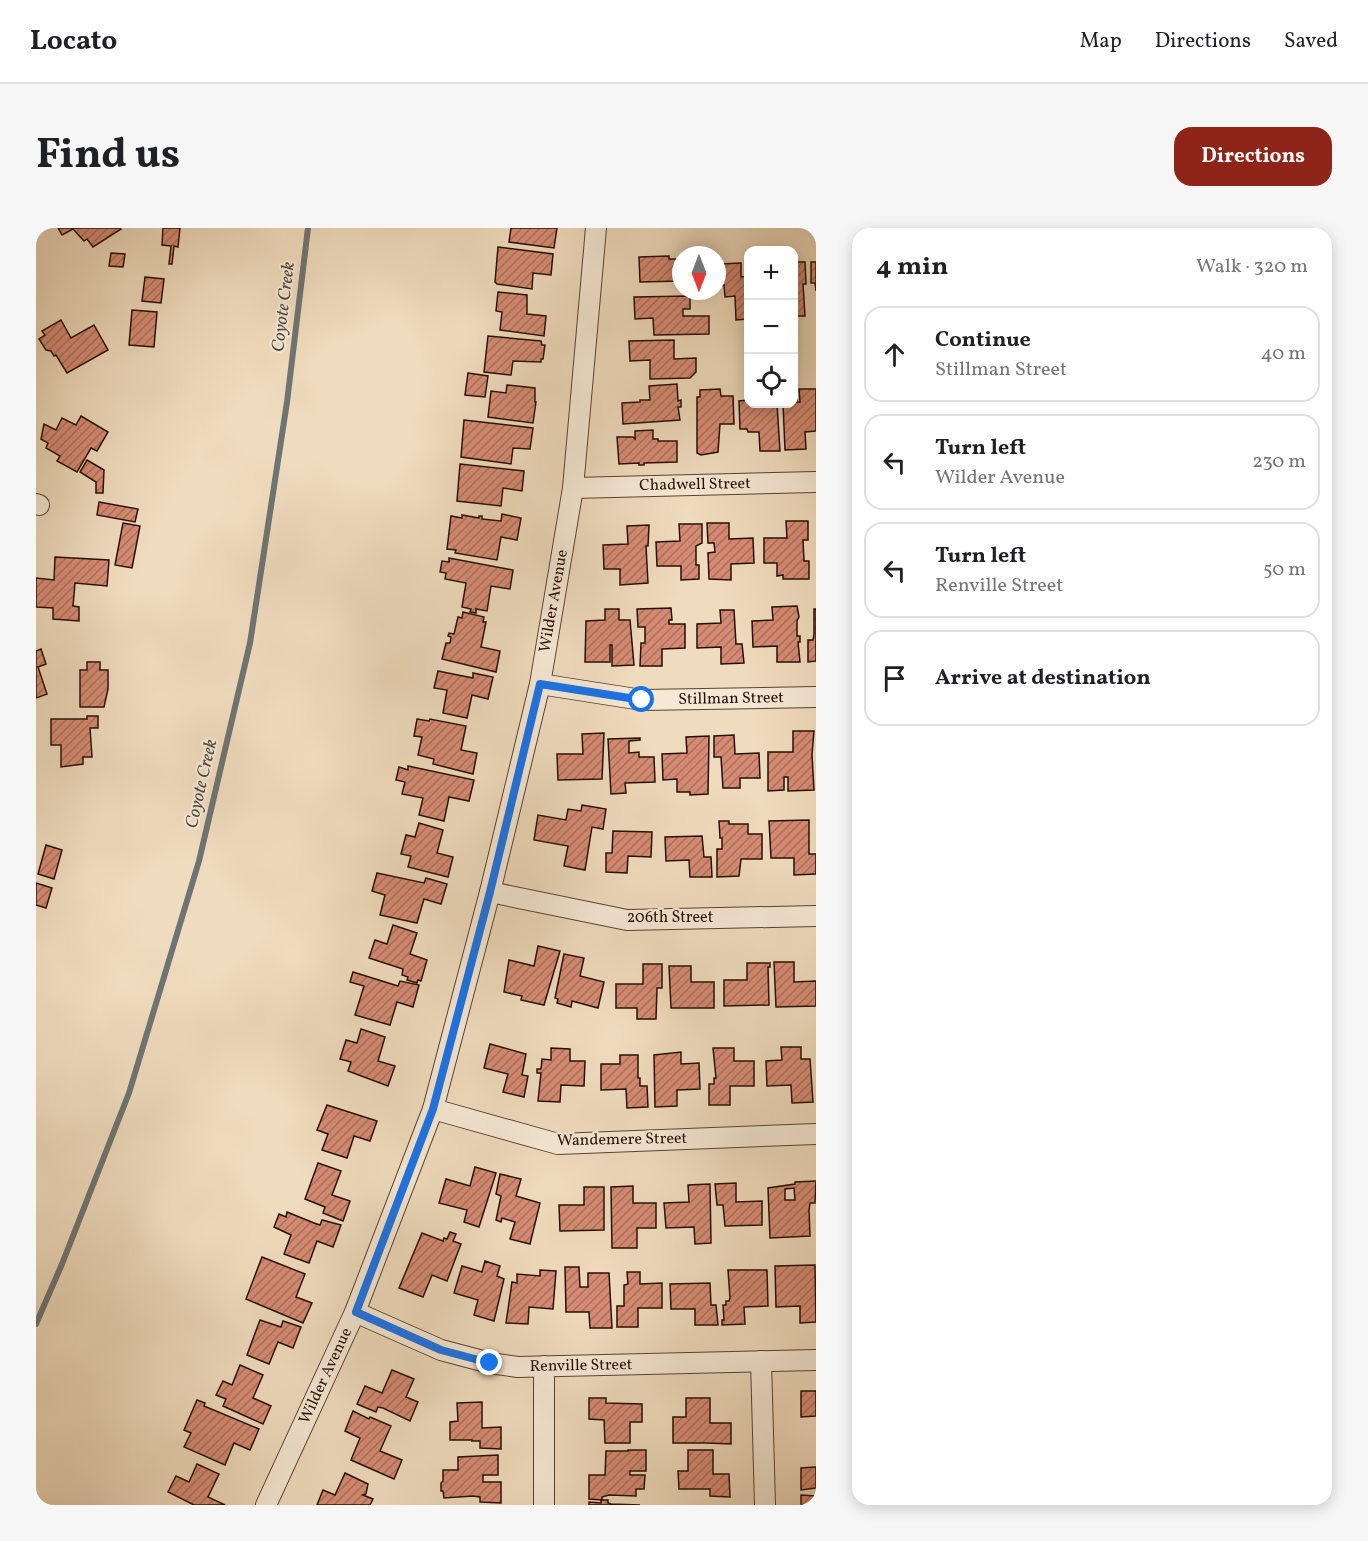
<!DOCTYPE html>
<html lang="en">
<head>
<meta charset="utf-8">
<style>
	:root { --surface:#fff; --page:#f6f6f6; --text:#202124; --muted:#757577; --line:#e0e0e0; --accent:#8f2418 }
	body { margin:0; font-family:Vollkorn,serif; background:var(--page); color:var(--text) }
	.controls { position:absolute; right:18px; top:18px; display:grid; overflow:hidden; border-radius:12px; box-shadow:0 3px 15px #0003 }
	.controls button { width:54px; height:54px; display:grid; place-items:center; padding:0; border:0; border-bottom:2px solid var(--line); background:var(--surface); color:var(--text); font:30px sans-serif }
	.compass { position:absolute; left:636px; top:18px; width:54px; height:54px; border-radius:50%; background:var(--surface); box-shadow:0 3px 15px #0003; rotate:180deg }
	.stop { position:absolute; width:18px; height:18px; margin:-14px; border:4px solid #1a73e8; border-radius:50%; background:#fff }
	.stop.end { background:#1a73e8; border-color:#fff; box-shadow:0 2px 6px #0008 }
	.list { margin:0; padding:0; list-style:none }
	h2 { display:flex; justify-content:space-between; align-items:center; height:78px; margin:0; padding:0 24px; font-size:26px }
	h2 small { font-size:20px; font-weight:400; color:var(--muted) }
	.list li { display:grid; grid-template-columns:39px 1fr auto; gap:18px; align-items:center; box-sizing:border-box; height:96px; margin:0 12px 12px; padding:0 12px; border:2px solid var(--line); border-radius:18px }
	.list b { display:block; font-size:22px; white-space:nowrap }
	.list p { margin:0; font-size:20px; white-space:nowrap; color:var(--muted) }
	.list em { font-size:20px; font-style:normal; color:var(--muted) }
	.icon { flex:none; width:33px; height:33px; fill:none; stroke:currentColor; stroke-width:2; stroke-linecap:round; stroke-linejoin:round }
	.map { position:relative; flex:none; width:780px; height:1277px; overflow:hidden; border-radius:18px }
	header { display:flex; align-items:center; gap:36px; box-sizing:border-box; height:84px; padding:0 30px; background:var(--surface); border-bottom:2px solid var(--line) }
	header strong { font-size:28px }
	nav { display:flex; gap:33px; margin-inline-start:auto; font-size:21px }
	.intro { display:flex; align-items:center; justify-content:space-between; box-sizing:border-box; height:144px; padding:0 36px }
	h1 { margin:0; font-size:42px }
	.button { padding:15px 27px; border-radius:18px; background:var(--accent); color:#fff; font-size:21px; font-weight:700 }
	main { display:flex; gap:36px; padding:0 36px }
	aside { flex:1; background:var(--surface); border-radius:18px; box-shadow:0 3px 15px #0003 }
	.map>svg:first-child { display:block }
	.lines { fill:none; stroke-linecap:round; stroke-linejoin:round }
	.stream { stroke:#6f7473; stroke-width:6 }
	.building { fill:url(#building-hatch); stroke:#270f05; stroke-width:1.5; fill-rule:evenodd }
	.minor-casing { stroke:#594233; stroke-width:22 }
	.minor { stroke:#f5e8d4; stroke-width:20 }
	.route { stroke:#1a73e8; stroke-width:8 }
	.labels { text-anchor:middle; dominant-baseline:central; stroke-width:4.5; stroke-linejoin:round; paint-order:stroke }
	.street-label { font-size:16px; fill:#270f05; stroke:#f5e8d4 }
	.water-label { font-size:18px; font-style:italic; fill:#514a45; stroke:#f5e8d4 }
</style>
</head>
<body>
<header>
<strong>Locato</strong>
<nav><a>Map</a><a>Directions</a><a>Saved</a></nav>
</header>
<div class="intro"><h1>Find us</h1><a class="button">Directions</a></div>
<main>
<div class="map">
<svg width="780" height="1277" viewBox="0 0 780 1277">
	<defs>
		<pattern id="building-hatch" width="6" height="6" patternUnits="userSpaceOnUse" patternTransform="scale(1.5)"><rect width="6" height="6" fill="#d58b73"/><path d="M-1 1l2-2M0 6l6-6M5 7l2-2" fill="none" stroke="#ad705c"/></pattern>
	</defs>
	<rect width="100%" height="100%" fill="#efdbbd"/>
	<filter id="stains"><feTurbulence type="fractalNoise" baseFrequency=".00333" numOctaves="4"/><feColorMatrix values="0 0 0 0 .2 0 0 0 0 .09 0 0 0 0 .02 0 0 0 .5 -.17"/></filter>
	<radialGradient id="worn" r=".72"><stop offset=".6" stop-color="#630" stop-opacity="0"/><stop offset="1" stop-color="#630" stop-opacity=".3"/></radialGradient>
	<g class="lines">
		<path class="stream" d="M0,1096l26,-60 67,-171 70,-232 51,-218 37,-241 21,-174"/>
	</g>
	<g class="building">
		<path d="M22,0h62l1,1 -28,18 -6,-8 -3,2 -11,-12 -11,6z"/>
		<path d="M127,0h17l-2,19 -4,-1 -2,18h-3l2,-18 -9,-1z"/>
		<path d="M475,0h46l-3,20 -45,-6z"/>
		<path d="M462,19l55,7 -2,21 -18,-2 -1,16 -35,-5 -2,-2z"/>
		<path d="M75,25l14,1 -2,13 -14,-1z"/>
		<path d="M633,28v3h12v22l-41,1 -1,-25z"/>
		<path d="M758,34h11l1,22h-3l2,32h-11z"/>
		<path d="M775,34h5v29l-1,-8h-4z"/>
		<path d="M705,35v14l7,-1v43l-12,1 -1,-24 -10,1 -1,-12 -3,1 -1,-22z"/>
		<path d="M109,49l19,2 -3,24 -19,-2z"/>
		<path d="M462,64l29,3v19l19,2 -2,20 -44,-6 2,-18 -6,-1z"/>
		<path d="M654,68v13h-7v7h26v18l-55,1 -1,-17 -18,1 -1,-22z"/>
		<path d="M96,82l25,2 -3,35 -25,-2z"/>
		<path d="M25,92l10,18 23,-13 14,25 -41,23 -11,-18 -2,1 -3,-5 -5,-1 -7,-11 6,-4 -3,-4z"/>
		<path d="M452,108l53,5 1,4h3l-2,14h-2v3l-28,-1 -2,14 -27,-3z"/>
		<path d="M638,112v19l22,-1v14l-6,6 -40,1v-19l-20,1 -1,-20z"/>
		<path d="M432,145l20,3 -3,21 -20,-2z"/>
		<path d="M641,156l1,17 3,-1v7h-3l2,13 -57,4 -1,-21 18,-1v-2h10l-1,-14z"/>
		<path d="M471,157l28,3v14h1l-3,21 -45,-6 3,-26 15,2z"/>
		<path d="M684,161l1,7h12l1,28h-14l-2,28 -17,3 -4,-2v-56h3v-7z"/>
		<path d="M763,161h17v42l-11,1 1,17 -21,1 -2,-46h11v-9h3v7h3z"/>
		<path d="M712,172v4h29l3,47h-20l-1,-19h-11l-1,-3h-7l-1,-28z"/>
		<path d="M45,188l27,16 -11,19 -6,-3 -14,24 -20,-11 3,-5 -14,-8 2,-5 -7,-4 3,-15 12,6 6,-12 14,7z"/>
		<path d="M428,192l69,8 -3,21 -17,-1 -2,16 -50,-7z"/>
		<path d="M617,202v9h5v2h19v21l-33,1v2h-5v-2l-20,1 -2,-27h16l2,2v-8z"/>
		<path d="M51,232l17,10 -1,23h-7v-11l-16,-10z"/>
		<path d="M424,236l64,7 -2,20 -19,-3 -2,18 -44,-5z"/>
		<path d="M63,274l39,7 -3,13 -38,-7z"/>
		<path d="M466,286l19,4 -4,22 -16,-3 -4,23 -42,-7 1,-3 -9,-1 4,-33 11,2v-3l17,3v-2h3v3l19,2z"/>
		<path d="M750,293h22v19h-5l1,21h5v18h-26v-4l-6,1v-13h-13v-25h23z"/>
		<path d="M87,295l17,3 -8,42 -17,-3z"/>
		<path d="M671,295h22v16l24,-1 1,25 -23,1v16l-22,-1 -1,-26 7,-1 -1,-9h-6z"/>
		<path d="M643,296h23v19l-6,3v19h3v14l-18,1v-14h-24l-1,-24 24,-1z"/>
		<path d="M613,297l-1,21h-2l2,37 -28,2v-16h-16l-1,-24 25,-1 -1,-18z"/>
		<path d="M19,329l54,3 -2,26 -32,-3 -2,23 6,1v14l-26,-2v-11l-17,-1v-29l18,2z"/>
		<path d="M413,330l64,12 -3,19 -19,-3 -4,25 -11,-2v4l-6,-1 1,-3 -9,-2 4,-24 -21,-4 1,-6 -6,-1 2,-11 7,1z"/>
		<path d="M761,378l2,11 -2,4v15h3v6h-2l2,20h-23v-16l-24,1 -1,-26 21,-1 -1,-13z"/>
		<path d="M635,380l1,12h-3v4h16v24l-23,1v17h-22l1,-23h4v-16h-7l-1,-18z"/>
		<path d="M569,381h14v11h11l4,45 -22,1v-21h-2v17h-25l1,-41 19,-1z"/>
		<path d="M778,381h2v52l-8,1v-22h5l1,-6z"/>
		<path d="M684,382h14l2,34h6l2,19 -23,1v-17l-24,1v-24l24,-1z"/>
		<path d="M427,384l21,5 -1,5h3l-5,25 19,4 -4,21 -54,-13 4,-16h4l1,-6 -3,-1 1,-3 5,1 4,-17 4,1z"/>
		<path d="M5,421l5,15 -8,3 9,27 -11,4v-47z"/>
		<path d="M51,434h13v8h8v19l-4,18h-24v-37h7z"/>
		<path d="M402,443l35,7v-5l20,4 -5,22 -16,-4 -5,23 -24,-5 4,-23 -13,-2z"/>
		<path d="M51,488h11v12h-8l2,29h-9v7l-22,3v-22h-10v-26h36z"/>
		<path d="M381,491l12,2 1,-2 36,7 -5,24 16,3 -4,21 -40,-10 1,-5 -16,-4 4,-18 -8,-1z"/>
		<path d="M757,503h21l-2,24 2,35 -26,1v-14h-4v13l-16,1v-39h25z"/>
		<path d="M568,505l-2,46 -44,1 -1,-26h26l-1,-20z"/>
		<path d="M698,507l1,19 24,-1 1,25h-20v10h-17l-2,-31h-7v-21z"/>
		<path d="M673,508l-1,58 -18,1v-3h-13v-13l-14,1 -1,-26 25,-1 -1,-16z"/>
		<path d="M604,510v2l-11,1v12l10,-1v5h15l1,25 -30,1 1,10 -15,1 -3,-55z"/>
		<path d="M372,538l66,14 -5,21 -20,-4 -5,24 -25,-6 4,-17 -21,-4 3,-12 -9,-2 3,-13 9,3z"/>
		<path d="M546,577l24,4 -3,20 -11,-2 -7,43 -21,-4 4,-20 -34,-6 4,-25 28,5 2,-11 13,2z"/>
		<path d="M773,592v34h7v20l-22,1v-17h-23l-2,-37z"/>
		<path d="M683,593h10v3h19v10h14v25h-21l-2,17 -22,1v-28h5v-11h-2z"/>
		<path d="M383,595l24,7 -6,23 16,4 -5,20 -40,-10 3,-11 -10,-2 5,-19 9,2z"/>
		<path d="M577,603l39,1 -1,25 -23,-1 -1,17 -21,-1v-19h6z"/>
		<path d="M666,608l2,21h7l1,20h-22l-1,-17 -23,1 -1,-24z"/>
		<path d="M10,617l16,5 -8,29 -16,-5z"/>
		<path d="M341,645l47,10 2,-5 21,6 -6,20 -17,-5 -7,24 -37,-8 5,-20 -13,-4z"/>
		<path d="M0,655l16,5 -6,20 -10,-3z"/>
		<path d="M357,697l24,8 -7,21 17,6 -6,21 -3,-1 -1,3 -10,-3 1,-3 -6,-2 1,-6 -34,-11 6,-18 12,4z"/>
		<path d="M502,718l22,5 -16,54 -23,-5 1,-4 -18,-4 5,-32 25,6z"/>
		<path d="M528,726l20,4 -4,18 24,6 -6,26 -26,-7 -1,6 -14,-4 1,-4 -3,-1z"/>
		<path d="M738,734h20v20l22,-1v25l-40,1z"/>
		<path d="M711,735h23v4h-2l1,38 -45,1v-26h23z"/>
		<path d="M607,736h19v24h-5l-1,31h-19v-11h-21v-24h27z"/>
		<path d="M633,738h22v16h23v26h-43z"/>
		<path d="M317,744l45,14 2,-5 19,4 -6,22 -16,-5 -7,23 -35,-10 9,-29 -14,-4z"/>
		<path d="M325,801l24,8 -7,24 17,5 -7,20 -40,-15 3,-9 -11,-3 6,-19 11,3z"/>
		<path d="M454,816l36,10 -4,21 6,1 -4,21 -21,-5 5,-18 -24,-6z"/>
		<path d="M745,819h20v12h9l3,43 -21,1 -1,-18 -24,1 -1,-25 16,-1z"/>
		<path d="M515,820l19,1v12h15l-1,25 -23,-1 -1,17 -22,-1 3,-28h-4v-4h4l1,-10 9,1z"/>
		<path d="M677,820h21v13h20v25h-24v19h-21v-21h5v-6h2z"/>
		<path d="M645,824v12l18,-1 1,26 -23,1v16l-22,1 -1,-52z"/>
		<path d="M584,827h18v23h2v8h7l1,21 -21,1 -1,-19 -25,1v-26h19z"/>
		<path d="M291,877l50,16 -7,20 -16,-5 -7,22 -25,-8 6,-16 -11,-4z"/>
		<path d="M282,935l23,8 -9,24 18,6 -7,20 -20,-8 2,-6 -20,-8z"/>
		<path d="M439,939l21,6 -17,54 -15,-5 3,-12 -28,-7 7,-24 24,7z"/>
		<path d="M464,946l21,5 -5,17 24,7 -10,41 -20,-5 5,-17 -13,-4 -1,4 -5,-2 5,-24 -5,-2z"/>
		<path d="M780,953l-1,22h-5l-1,7 1,26 -40,2 -2,-50 27,-4v-2zM758,960l1,12h-10v-11z"/>
		<path d="M700,955v19l26,-1v24l-37,1 -2,-21h-6l-2,-21z"/>
		<path d="M674,956l1,59 -16,1 -1,-17 -28,1 -2,-25 25,-1 -1,-17z"/>
		<path d="M597,958v17h23v25h-19v20h-25l-1,-61z"/>
		<path d="M548,959h20v43l-44,1 -1,-26h25z"/>
		<path d="M251,984l27,11 6,2 2,-5 19,5 -8,22 -16,-6 -8,22 -25,-9 7,-19 -17,-8 5,-13 7,3z"/>
		<path d="M414,1004l6,2 -3,7 8,3 -14,37 -15,-6 -9,22 -24,-9 23,-55 21,8 1,-3 3,1z"/>
		<path d="M226,1029l43,17 -9,23 16,6 -9,20 -57,-24z"/>
		<path d="M449,1033l15,5 -3,10 7,3 -10,42 -20,-6 4,-15 -24,-7 8,-27 20,6z"/>
		<path d="M779,1037l1,57 -16,1v-17l-24,1 -1,-41z"/>
		<path d="M529,1039h14l1,20h8v-14h21l3,55h-22l-1,-16h-23z"/>
		<path d="M504,1042l16,1 -3,38 -24,-2 -1,17 -22,-1 6,-41 5,1v-9l23,2z"/>
		<path d="M692,1042h39l1,36 -24,1 1,17 -23,1v-5h2l-1,-15h3v-4h3l1,-3z"/>
		<path d="M591,1044h13v12l22,-1v25h-24v19h-21v-21h7v-21l4,-1z"/>
		<path d="M674,1055l1,22h5l2,20h-23v-16h-24l-1,-25z"/>
		<path d="M224,1092l21,7 2,-6 18,6 -8,21 -15,-6 -9,22 -22,-9z"/>
		<path d="M204,1137l23,10 -10,23 18,8 -8,18 -40,-18 3,-7 -10,-4 7,-14 9,4z"/>
		<path d="M356,1142l22,9 -8,18 12,5 -8,19 -27,-13 -5,-1 -2,5 -19,-8 8,-18 17,7z"/>
		<path d="M765,1163h15v25l-15,1z"/>
		<path d="M553,1170h17v5l36,1v18h-12v21h-25l-1,-23 -15,-1z"/>
		<path d="M650,1170h24v25h21v21l-24,-1h-34v-26h13z"/>
		<path d="M161,1172l8,3 -1,3 55,23 -9,21 -16,-7 -9,22 -41,-18 7,-14 -7,-3z"/>
		<path d="M446,1174v26l19,-1v22l-21,-1v-7h-8v-1h-22v-18l8,-1 -1,-18z"/>
		<path d="M317,1183l16,8 1,-2 21,9 -11,25 22,9 -8,19 -43,-19 9,-22 -15,-7z"/>
		<path d="M592,1222h18v21h-16v4h15l-1,14h-8v7l-27,-1 -7,2v3l-13,-1v-24h16l1,-24h22z"/>
		<path d="M652,1222h25v24h16l1,23 -20,-1v-7h-31l-1,-18h10z"/>
		<path d="M462,1227v20h-15v7h18v21l-21,-1v-5l-7,-1 -29,2 -1,-7h-2v-8l2,-2v-11h15v-13z"/>
		<path d="M161,1236l22,10 -11,23 17,8h-31l-26,-13 8,-16 13,6z"/>
		<path d="M780,1239v21l-15,2v-22z"/>
		<path d="M309,1245l23,11 -2,10 -3,1 10,4 -3,6h-53l6,-15 12,5z"/>
		<path d="M765,1267l15,1v9h-15z"/>
		<path d="M565,1272h7v3l3,1 29,1h-51v-3l12,1z"/>
	</g>
	<g class="lines">
		<g class="minor-casing">
			<g id="minor">
				<path d="M537,260l243,-6"/>
				<path d="M0,276l3,1"/>
				<path d="M504,456l102,16 174,-3"/>
				<path d="M454,664l137,28 189,-4"/>
				<path d="M397,881l125,35 258,-10"/>
				<path d="M319,1084l86,38 49,13 28,4 298,-7"/>
				<path d="M725,1133l4,144"/>
				<path d="M508,1138v139"/>
				<path d="M230,1277l89,-193 78,-203 57,-217 50,-208 33,-196 23,-260"/>
			</g>
		</g>
		<use href="#minor" class="minor"/>
	</g>
	<g class="lines">
		<path class="route" d="M454,1135l-49,-13 -85,-38 77,-203 57,-217 50,-208 102,16"/>
	</g>
	<g class="labels">
		<g class="street-label">
			<text transform="translate(659 257) rotate(-1)">Chadwell Street</text>
			<text transform="translate(518 373) rotate(-80)">Wilder Avenue</text>
			<text transform="translate(695 471) rotate(-1)">Stillman Street</text>
			<text x="634" y="690">206th Street</text>
			<text transform="translate(586 912) rotate(-1)">Wandemere Street</text>
			<text transform="translate(545 1138) rotate(-1)">Renville Street</text>
			<text transform="translate(290 1148) rotate(-65)">Wilder Avenue</text>
		</g>
		<g class="water-label">
			<text transform="translate(248 79) rotate(-83)">Coyote Creek</text>
			<text transform="translate(166 556) rotate(-77)">Coyote Creek</text>
		</g>
	</g>
	<rect width="100%" height="100%" filter="url(#stains)"/>
	<rect width="100%" height="100%" fill="url(#worn)"/>
</svg>
<div class="controls">
<button>+</button>
<button>−</button>
<button><svg class="icon" aria-label="locate" viewBox="0 0 24 24"><circle cx="12" cy="12" r="6"/><path d="M12 2v4M12 18v4M2 12h4M18 12h4"/></svg></button>
</div>
<svg class="compass" viewBox="-18 -18 36 36"><path d="M0-13l5 13h-10z" fill="#e53935"/><path d="M0 13l5-13h-10z" fill="#757577"/></svg>
<div class="stop" style="left:606px;top:472px"></div>
<div class="stop end" style="left:454px;top:1135px"></div>
</div>
<aside>
<h2>4 min<small>Walk · 320 m</small></h2>
<ul class="list">
<li><svg class="icon" aria-label="ahead" viewBox="0 0 24 24"><path d="M12 20V5M6 11l6-6 6 6"/></svg><div><b>Continue</b><p>Stillman Street</p></div><em>40 m</em></li>
<li><svg class="icon" aria-label="left" viewBox="0 0 24 24"><path d="M17 20v-9H6M10 6l-5 5 5 5"/></svg><div><b>Turn left</b><p>Wilder Avenue</p></div><em>230 m</em></li>
<li><svg class="icon" aria-label="left" viewBox="0 0 24 24"><path d="M17 20v-9H6M10 6l-5 5 5 5"/></svg><div><b>Turn left</b><p>Renville Street</p></div><em>50 m</em></li>
<li><svg class="icon" aria-label="arrive" viewBox="0 0 24 24"><path d="M6 21V4h12l-3 4 3 4H6"/></svg><div><b>Arrive at destination</b></div></li>
</ul>
</aside>
</main>
</body>
</html>
